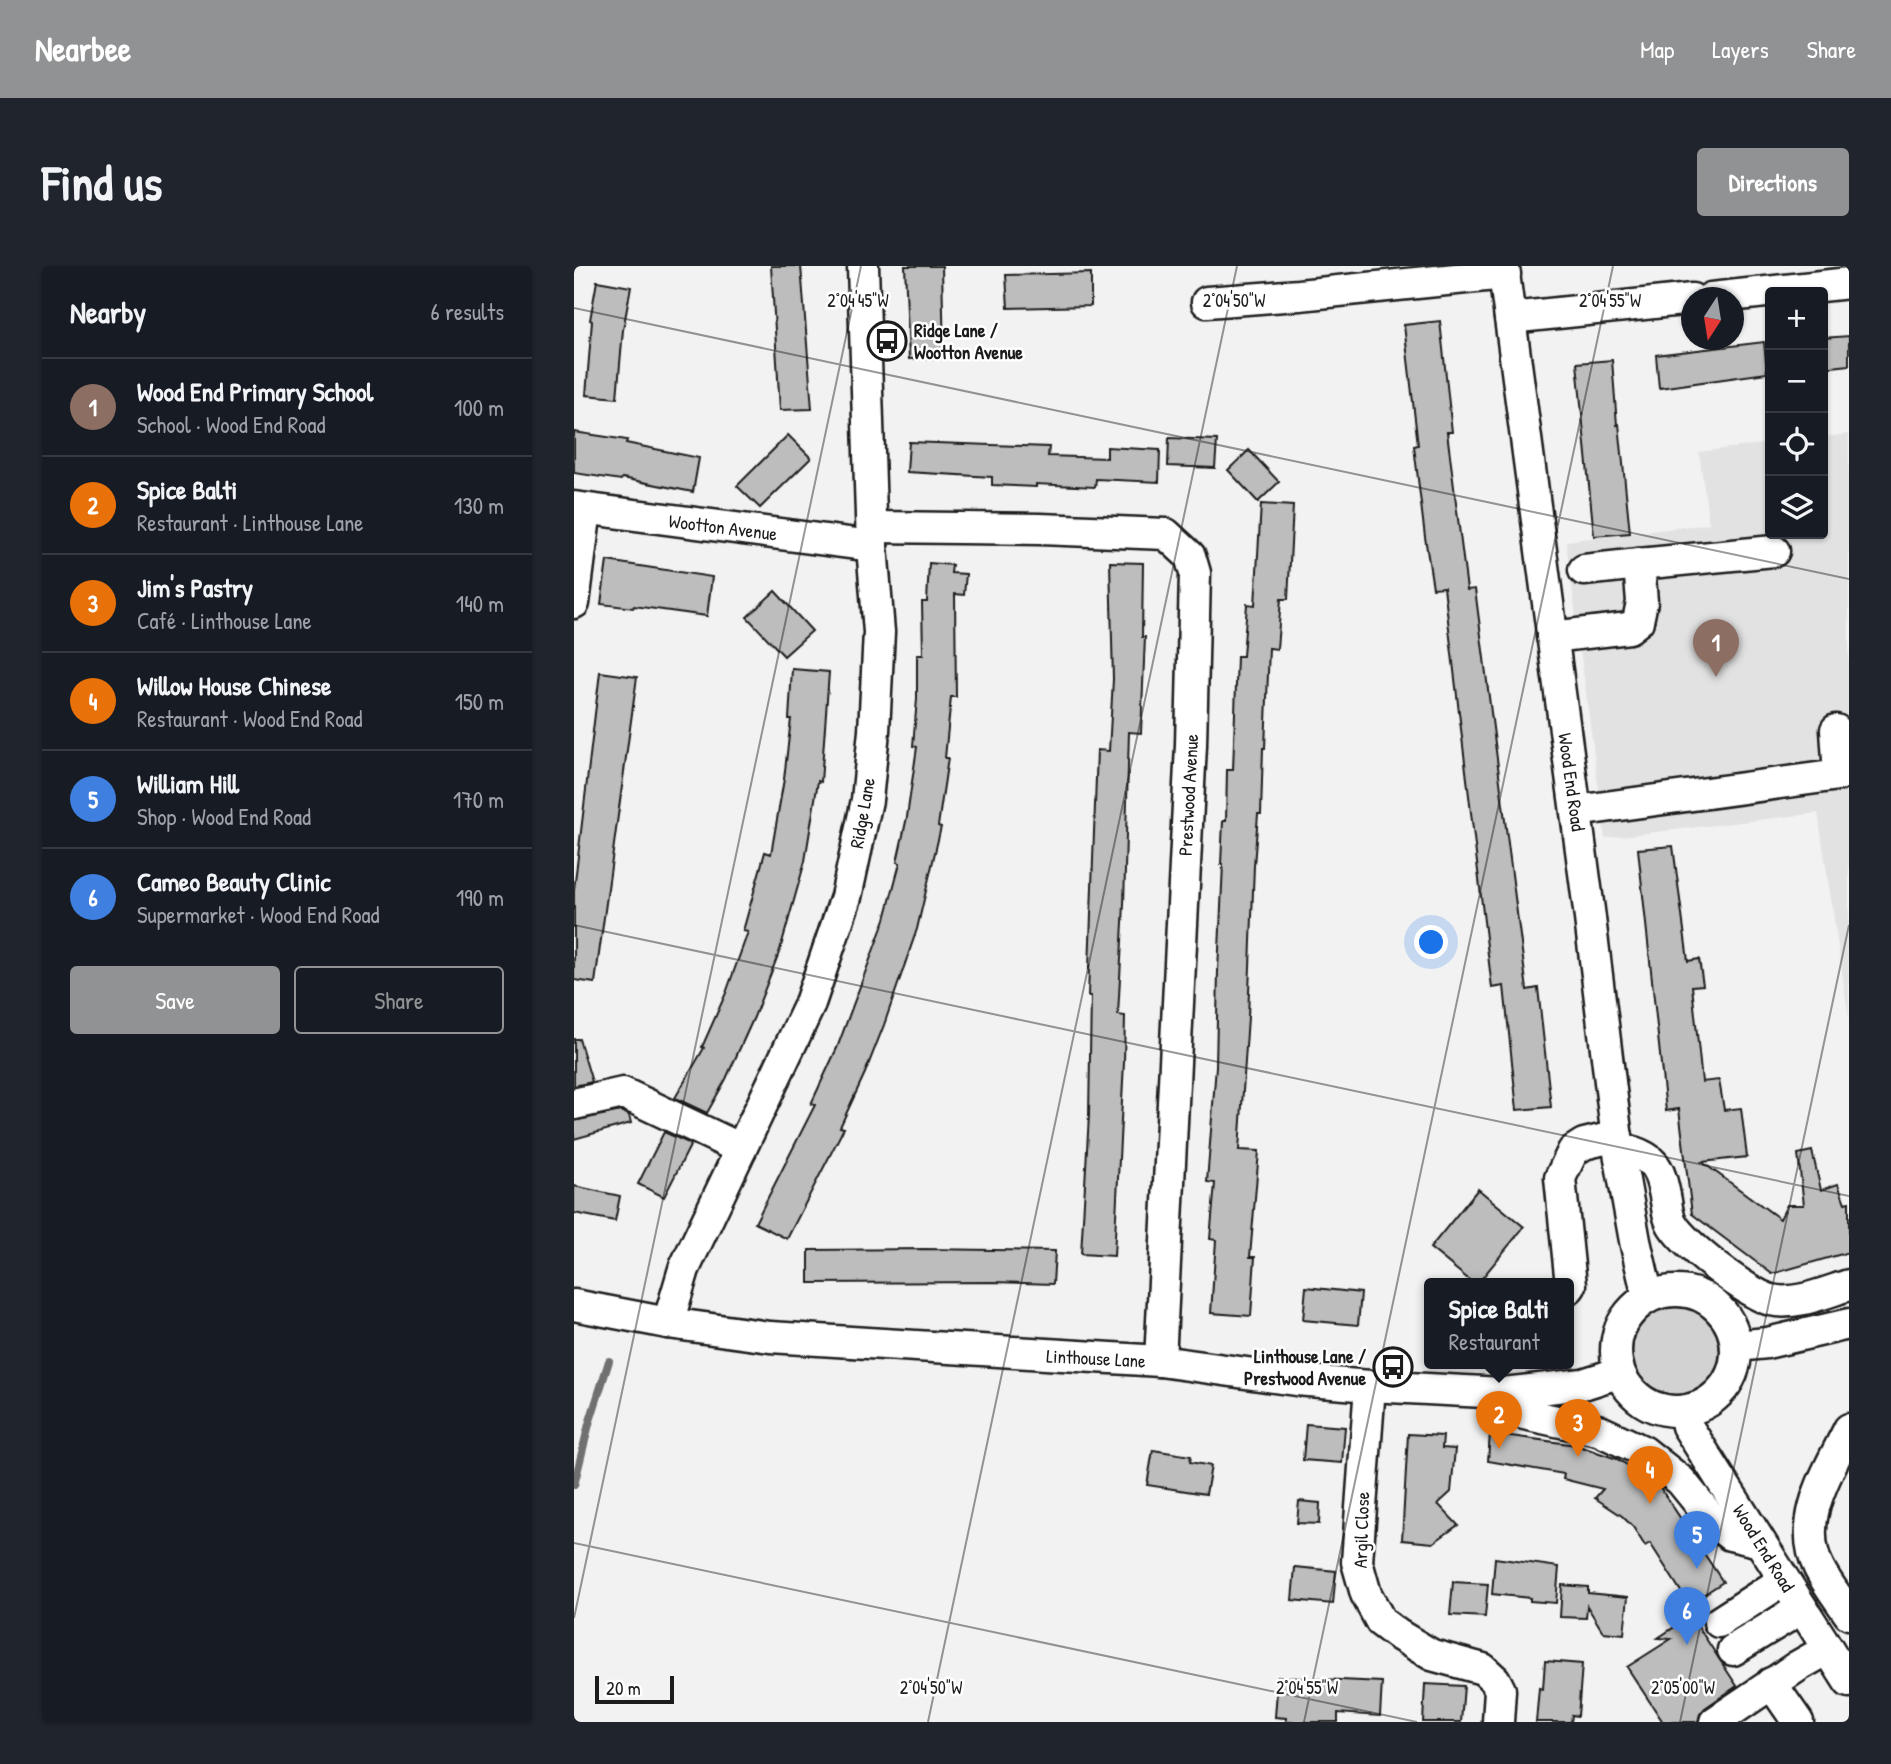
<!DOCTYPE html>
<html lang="en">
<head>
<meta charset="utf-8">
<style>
	:root { --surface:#171b24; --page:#20242c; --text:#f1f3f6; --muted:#9ea1a6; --line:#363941; --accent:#919294 }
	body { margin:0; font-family:"Patrick Hand",sans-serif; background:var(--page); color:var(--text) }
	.controls { position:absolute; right:21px; top:21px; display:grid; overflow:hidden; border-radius:7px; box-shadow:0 2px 5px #0004 }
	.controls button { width:63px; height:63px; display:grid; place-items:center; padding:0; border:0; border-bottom:2px solid var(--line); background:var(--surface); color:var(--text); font:35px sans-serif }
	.compass { position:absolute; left:1107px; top:21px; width:63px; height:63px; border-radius:50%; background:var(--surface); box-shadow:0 2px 5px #0004; rotate:192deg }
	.scale { position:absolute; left:21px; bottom:18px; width:79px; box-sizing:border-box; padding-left:7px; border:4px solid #1c1c1c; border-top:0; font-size:19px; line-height:24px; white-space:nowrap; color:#1c1c1c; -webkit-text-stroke:5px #fff; paint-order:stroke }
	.you { position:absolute; left:858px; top:677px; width:24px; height:24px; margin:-18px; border:5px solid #fff; border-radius:50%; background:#1a73e8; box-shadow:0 0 0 10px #1a73e833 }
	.badge { display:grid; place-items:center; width:46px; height:46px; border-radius:50%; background:var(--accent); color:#fff; font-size:23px; font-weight:700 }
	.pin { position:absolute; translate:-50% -58px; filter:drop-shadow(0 2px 4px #0008) }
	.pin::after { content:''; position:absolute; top:37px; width:24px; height:21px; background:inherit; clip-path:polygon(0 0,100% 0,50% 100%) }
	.popup { position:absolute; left:850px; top:1012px; width:150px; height:91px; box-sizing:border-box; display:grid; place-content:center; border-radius:7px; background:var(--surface); filter:drop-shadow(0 2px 5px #0005); font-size:23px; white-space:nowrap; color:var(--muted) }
	.popup b { font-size:26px; color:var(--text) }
	.popup::after { content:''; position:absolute; left:50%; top:100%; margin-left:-14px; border:14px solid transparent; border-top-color:var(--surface) }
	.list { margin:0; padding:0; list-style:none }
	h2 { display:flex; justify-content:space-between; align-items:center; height:91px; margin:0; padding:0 28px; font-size:30px }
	h2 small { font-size:23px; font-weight:400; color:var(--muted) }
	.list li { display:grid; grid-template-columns:46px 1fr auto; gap:21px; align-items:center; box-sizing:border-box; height:98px; padding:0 28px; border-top:2px solid var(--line) }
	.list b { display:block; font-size:26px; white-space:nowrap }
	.list p { margin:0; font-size:23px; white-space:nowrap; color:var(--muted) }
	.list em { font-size:23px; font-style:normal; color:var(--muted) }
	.actions { display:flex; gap:14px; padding:21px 28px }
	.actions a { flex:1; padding:16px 0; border:2px solid var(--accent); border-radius:7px; text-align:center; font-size:24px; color:var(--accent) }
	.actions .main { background:var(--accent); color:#fff }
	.icon { flex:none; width:38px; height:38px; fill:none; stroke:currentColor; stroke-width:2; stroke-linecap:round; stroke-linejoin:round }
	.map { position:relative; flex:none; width:1275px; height:1456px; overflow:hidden; border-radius:7px }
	header { display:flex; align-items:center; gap:42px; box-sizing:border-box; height:98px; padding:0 35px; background:var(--accent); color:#fff }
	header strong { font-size:33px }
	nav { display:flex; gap:38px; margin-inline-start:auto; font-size:24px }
	.intro { display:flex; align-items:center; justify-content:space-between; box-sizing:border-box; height:168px; padding:0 42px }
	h1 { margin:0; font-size:49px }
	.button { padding:18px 32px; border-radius:7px; background:var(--accent); color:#fff; font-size:24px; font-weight:700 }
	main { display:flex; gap:42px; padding:0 42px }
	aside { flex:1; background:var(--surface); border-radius:7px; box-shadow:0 2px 5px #0004 }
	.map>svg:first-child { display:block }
	.built { fill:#e2e2e2 }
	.green { fill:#d2d2d2; stroke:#777; stroke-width:2 }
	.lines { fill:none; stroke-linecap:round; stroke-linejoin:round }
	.stream { stroke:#707070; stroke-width:8 }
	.building { fill:#bdbdbd; stroke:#1c1c1c; stroke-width:2 }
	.minor-casing { stroke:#1c1c1c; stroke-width:35 }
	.minor { stroke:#fff; stroke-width:30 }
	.ticks { fill:none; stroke:#1c1c1c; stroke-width:2; stroke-opacity:0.45 }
	.labels { text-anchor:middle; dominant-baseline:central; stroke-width:5; stroke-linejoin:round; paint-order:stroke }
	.poi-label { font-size:19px; font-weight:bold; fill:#1c1c1c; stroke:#fff; text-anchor:start }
	.street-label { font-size:19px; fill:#1c1c1c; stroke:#fff }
	.ticks-label { font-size:18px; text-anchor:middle; fill:#1c1c1c; stroke:#fff; stroke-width:5; stroke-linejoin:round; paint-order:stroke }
</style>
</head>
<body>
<header>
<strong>Nearbee</strong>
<nav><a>Map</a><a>Layers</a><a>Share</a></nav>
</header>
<div class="intro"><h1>Find us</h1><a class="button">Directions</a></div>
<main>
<aside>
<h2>Nearby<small>6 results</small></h2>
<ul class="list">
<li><span class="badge" style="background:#8d6e63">1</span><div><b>Wood End Primary School</b><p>School · Wood End Road</p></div><em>100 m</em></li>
<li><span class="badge" style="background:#e8710a">2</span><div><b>Spice Balti</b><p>Restaurant · Linthouse Lane</p></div><em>130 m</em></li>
<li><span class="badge" style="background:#e8710a">3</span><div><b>Jim's Pastry</b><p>Café · Linthouse Lane</p></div><em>140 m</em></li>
<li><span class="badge" style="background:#e8710a">4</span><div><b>Willow House Chinese</b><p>Restaurant · Wood End Road</p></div><em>150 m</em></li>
<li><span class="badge" style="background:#3f7fe0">5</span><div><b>William Hill</b><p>Shop · Wood End Road</p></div><em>170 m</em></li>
<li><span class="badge" style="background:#3f7fe0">6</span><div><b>Cameo Beauty Clinic</b><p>Supermarket · Wood End Road</p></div><em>190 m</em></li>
</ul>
<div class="actions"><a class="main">Save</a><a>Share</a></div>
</aside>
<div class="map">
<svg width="1275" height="1456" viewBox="0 0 1275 1456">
	<rect width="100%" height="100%" fill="#f2f2f2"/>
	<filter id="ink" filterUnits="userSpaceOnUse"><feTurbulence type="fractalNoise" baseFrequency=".0143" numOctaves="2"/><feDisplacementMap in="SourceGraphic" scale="14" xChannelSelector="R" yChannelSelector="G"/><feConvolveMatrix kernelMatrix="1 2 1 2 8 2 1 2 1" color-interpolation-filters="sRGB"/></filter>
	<g filter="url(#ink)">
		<path class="built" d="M1275,168v585l-31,-206 -213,25 -39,-297 143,-17 -10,-72 71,-9v91h53v-97z"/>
		<circle class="green" cx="1101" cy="1085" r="46"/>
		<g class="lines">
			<path class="stream" d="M0,1219l15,-61 20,-63"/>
		</g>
		<g class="building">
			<path d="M197,0h30l11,143 -32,1z"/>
			<path d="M331,0h37l2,92 -35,1z"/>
			<path d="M517,7v33l-83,2 -2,-33z"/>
			<path d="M23,15l34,6 -8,43 -6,68 -31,-3 6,-74 -2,-1z"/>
			<path d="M866,55l12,111h-5l20,158 8,-1 52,401 11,-2 13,119 -34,3 -13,-124 -12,2 -48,-401 -11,1 -8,-51 -11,-91 4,-1 -14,-120z"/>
			<path d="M1275,70v29l-26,3v-30z"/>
			<path d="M1190,76l3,31 -108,15 -3,-33z"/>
			<path d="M1038,94l5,65 2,-1 11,109 -36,3 -17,-173z"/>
			<path d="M0,166l53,8 -1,3 73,15 -6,34 -71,-14 -1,2 -47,-7z"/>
			<path d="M214,169l23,23 -51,50 -23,-22z"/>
			<path d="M595,172l48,2 -2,28 -47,-2z"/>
			<path d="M335,176l140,5 -1,9 59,2v-11l53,3 -1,32 -63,-3 -1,8 -59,-3v3l-44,-2v-8l-85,-5z"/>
			<path d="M675,184l30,32 -21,20 -30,-32z"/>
			<path d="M687,238l32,2 -5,93h-7l-4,50 -8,-1 -4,100h-2l-2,66h-3l-4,52 -6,151 -9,133 20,1 -9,106h5l-4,59 -40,-3 5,-73 -6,-1 5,-56 -8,-1 9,-116 2,-95 5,-107h-2l2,-43h3l1,-51h6l4,-114h6l4,-52 8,1z"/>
			<path d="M33,295l105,16 -5,39 -73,-10 -1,2 -32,-4z"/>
			<path d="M536,296l33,1 -1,74h3l-4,96 -12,-1 -5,172 -6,111 7,1 -1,46 -10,194 -33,-2 8,-139 2,-119h-3l9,-246 12,1 4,-72z"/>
			<path d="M355,297l23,2 -1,8 15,1 -2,21 -9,-1 1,103h-5l-6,61h3l-10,68 3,1 -24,102 -33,96 -19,48 -25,54 4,1 -57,111 -32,-16 60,-118 -4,-1 26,-56 38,-102 10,-27 15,-56 -3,-1 10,-45 10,-70 -4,-1 4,-47v-44h6l-1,-53h5z"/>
			<path d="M201,325l37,40 -28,25 -37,-39z"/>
			<path d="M218,403l37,3 -8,110 -3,-1 -13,80 -25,89 -26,67 -28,62 -19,34 -32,-15 29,-50 -2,-1 24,-54 22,-61 -5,-1 22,-79 6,2 13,-75 7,-60h-2z"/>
			<path d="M26,406l37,5 -42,306 -21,-3v-90z"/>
			<path d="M1099,580l15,115 11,-2 4,26 -11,1 10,96 17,-2 5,30 17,-2 6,49 -45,5 78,57 7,-14h17l-6,-51 14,-3 9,39 17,-6 7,19 4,-1v50l-77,22 -80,-60 -13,-105 -13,2 -28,-262z"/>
			<path d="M0,773h5l13,43 -18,4z"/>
			<path d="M47,845l8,4 2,8 -57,16v-18z"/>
			<path d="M90,866l27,12 -27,53 -26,-13z"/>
			<path d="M0,920l46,10 -5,25 -41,-8z"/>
			<path d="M904,923l46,38 -46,56h-5l-43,-35z"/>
			<path d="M351,983l130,2 -2,33 -60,-2 -184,1v-33z"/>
			<path d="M732,1021l55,6 -3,32 -55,-5z"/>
			<path d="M732,1158l39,3 -3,36 -39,-3z"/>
			<path d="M916,1167l86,12 41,14 38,23 4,4 64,96 -34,22 -39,-61 -5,3 -12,-19 -11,-11 -27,-18 8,-9 -40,-10 1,-5 -76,-13z"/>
			<path d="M834,1168l35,2 -1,12 13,1 -4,43 -13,12 20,21 -25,18 -31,-3z"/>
			<path d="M579,1184l38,6 -1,6 21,4 -5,28 -59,-9z"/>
			<path d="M725,1235l21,2 -1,21 -22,-1z"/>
			<path d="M921,1292l64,9 -3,36 -26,-2v-3l-38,-4z"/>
			<path d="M721,1301l41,4 -3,33 -41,-4z"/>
			<path d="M879,1316l35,2 -3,33 -35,-2z"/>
			<path d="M988,1319l26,2v6l40,4 -4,37 -21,-2 -16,-26 -1,12 -26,-1z"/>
			<path d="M1117,1350l46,70 -32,22 -5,6 -2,8h-35l-36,-55 44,-28 -13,-1z"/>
			<path d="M971,1395l37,3 -4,52 -6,-1 -1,7h-35l3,-34 4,1z"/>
			<path d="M704,1411l104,5 -2,34 -42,-3v9h-52v-4l-11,-1z"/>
			<path d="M851,1418l39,2 -3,36h-38z"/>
		</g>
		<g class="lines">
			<g class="minor-casing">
				<g id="minor">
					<path d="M929,0l86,644 29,237 17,94 13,56"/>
					<path d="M1137,32l138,-15"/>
					<path d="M633,36l92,-7 206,-21"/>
					<path d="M936,52l182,-19"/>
					<path d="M0,241l298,39"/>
					<path d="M298,261l168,2 126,5 24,22 5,17 -4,172 -31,616"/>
					<path d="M1010,304l55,-6"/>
					<path d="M0,337l12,-94"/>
					<path d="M978,371l77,-9 9,-7 4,-19 -3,-38 135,-13"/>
					<path d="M1002,545l263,-36 -3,-45"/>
					<path d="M0,838l49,-11 118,56"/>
					<path d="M1044,881c37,11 41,16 48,54 1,7 2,15 5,21 9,20 78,73 100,78 24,6 55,-8 78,-15"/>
					<path d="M995,1022l2,-3 -11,-107 13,-27 11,-7 33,-8"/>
					<circle cx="1102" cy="1085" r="60"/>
					<path d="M0,1039l94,18 102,14 390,24 136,19 74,6 133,7 80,-9 35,-11"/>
					<path d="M94,1057l16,-54 125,-263 37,-109 21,-97 7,-69 5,-99 -7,-86 -9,-280"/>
					<path d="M1162,1080l31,-3 82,-19"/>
					<path d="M796,1120l-13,176 9,32 15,28 16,12 35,21 51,14 12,11 5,10 -2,32"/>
					<path d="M929,1127l9,14 12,7 74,16 45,21 38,30 34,42 15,12 30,7"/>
					<path d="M1110,1146l3,14 162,256"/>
					<path d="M1275,1163c-20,41 -54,92 -30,139 8,16 20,31 30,46"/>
					<path d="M1145,1356l65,-42"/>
					<path d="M1159,1384l69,-42"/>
					<path d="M1197,1417l27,39"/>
					<path d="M1141,1456l83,-56 30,-17"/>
				</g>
			</g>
			<use href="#minor" class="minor"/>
		</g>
	</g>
	<path class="ticks" d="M0,42l1275,271M0,659l1275,271M0,1277l843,179M0,1352l287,-1352M354,1456l309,-1456M730,1456l309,-1456M1106,1456l169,-797"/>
	<defs>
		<g id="bus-ring" transform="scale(2.0125)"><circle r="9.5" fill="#fff" stroke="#1c1c1c" stroke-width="1.5"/><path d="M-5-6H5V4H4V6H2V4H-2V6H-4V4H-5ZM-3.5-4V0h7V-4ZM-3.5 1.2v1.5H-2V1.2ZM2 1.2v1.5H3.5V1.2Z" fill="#1c1c1c"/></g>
	</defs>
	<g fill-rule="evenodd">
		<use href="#bus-ring" x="313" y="75"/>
		<use href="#bus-ring" x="819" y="1101"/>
	</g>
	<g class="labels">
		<g class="poi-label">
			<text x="340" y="64">Ridge Lane /<tspan x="340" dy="22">Wootton Avenue</tspan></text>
			<text x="792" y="1090" text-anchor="end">Linthouse Lane /<tspan x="792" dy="22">Prestwood Avenue</tspan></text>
		</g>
		<g class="street-label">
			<text transform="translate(149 261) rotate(7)">Wootton Avenue</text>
			<text transform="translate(998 516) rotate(82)">Wood End Road</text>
			<text transform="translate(614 529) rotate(-87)">Prestwood Avenue</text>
			<text transform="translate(288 547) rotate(-80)">Ridge Lane</text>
			<text transform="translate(522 1092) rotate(3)">Linthouse Lane</text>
			<text transform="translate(787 1264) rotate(-88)">Argil Close</text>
			<text transform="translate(1190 1282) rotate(58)">Wood End Road</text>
		</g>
	</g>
	<g class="ticks-label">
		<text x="284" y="41">2°04'45"W</text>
		<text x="660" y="41">2°04'50"W</text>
		<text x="1036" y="41">2°04'55"W</text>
		<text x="357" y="1428">2°04'50"W</text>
		<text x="733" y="1428">2°04'55"W</text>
		<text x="1109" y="1428">2°05'00"W</text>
	</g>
</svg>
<div class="controls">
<button>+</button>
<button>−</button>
<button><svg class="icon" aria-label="locate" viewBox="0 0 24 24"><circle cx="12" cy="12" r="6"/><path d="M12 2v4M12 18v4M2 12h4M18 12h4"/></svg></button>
<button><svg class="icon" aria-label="layers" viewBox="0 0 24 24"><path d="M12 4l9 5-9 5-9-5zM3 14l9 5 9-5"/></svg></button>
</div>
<svg class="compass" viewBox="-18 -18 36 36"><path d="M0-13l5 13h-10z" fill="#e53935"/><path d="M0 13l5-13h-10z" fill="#9ea1a6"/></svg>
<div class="scale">20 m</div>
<div class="you"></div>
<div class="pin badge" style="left:1142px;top:411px;background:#8d6e63">1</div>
<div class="pin badge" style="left:925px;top:1183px;background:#e8710a">2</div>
<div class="popup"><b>Spice Balti</b>Restaurant</div>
<div class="pin badge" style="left:1004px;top:1191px;background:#e8710a">3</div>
<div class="pin badge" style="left:1076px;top:1238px;background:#e8710a">4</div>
<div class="pin badge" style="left:1123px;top:1303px;background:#3f7fe0">5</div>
<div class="pin badge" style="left:1113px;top:1379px;background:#3f7fe0">6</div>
</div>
</main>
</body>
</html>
